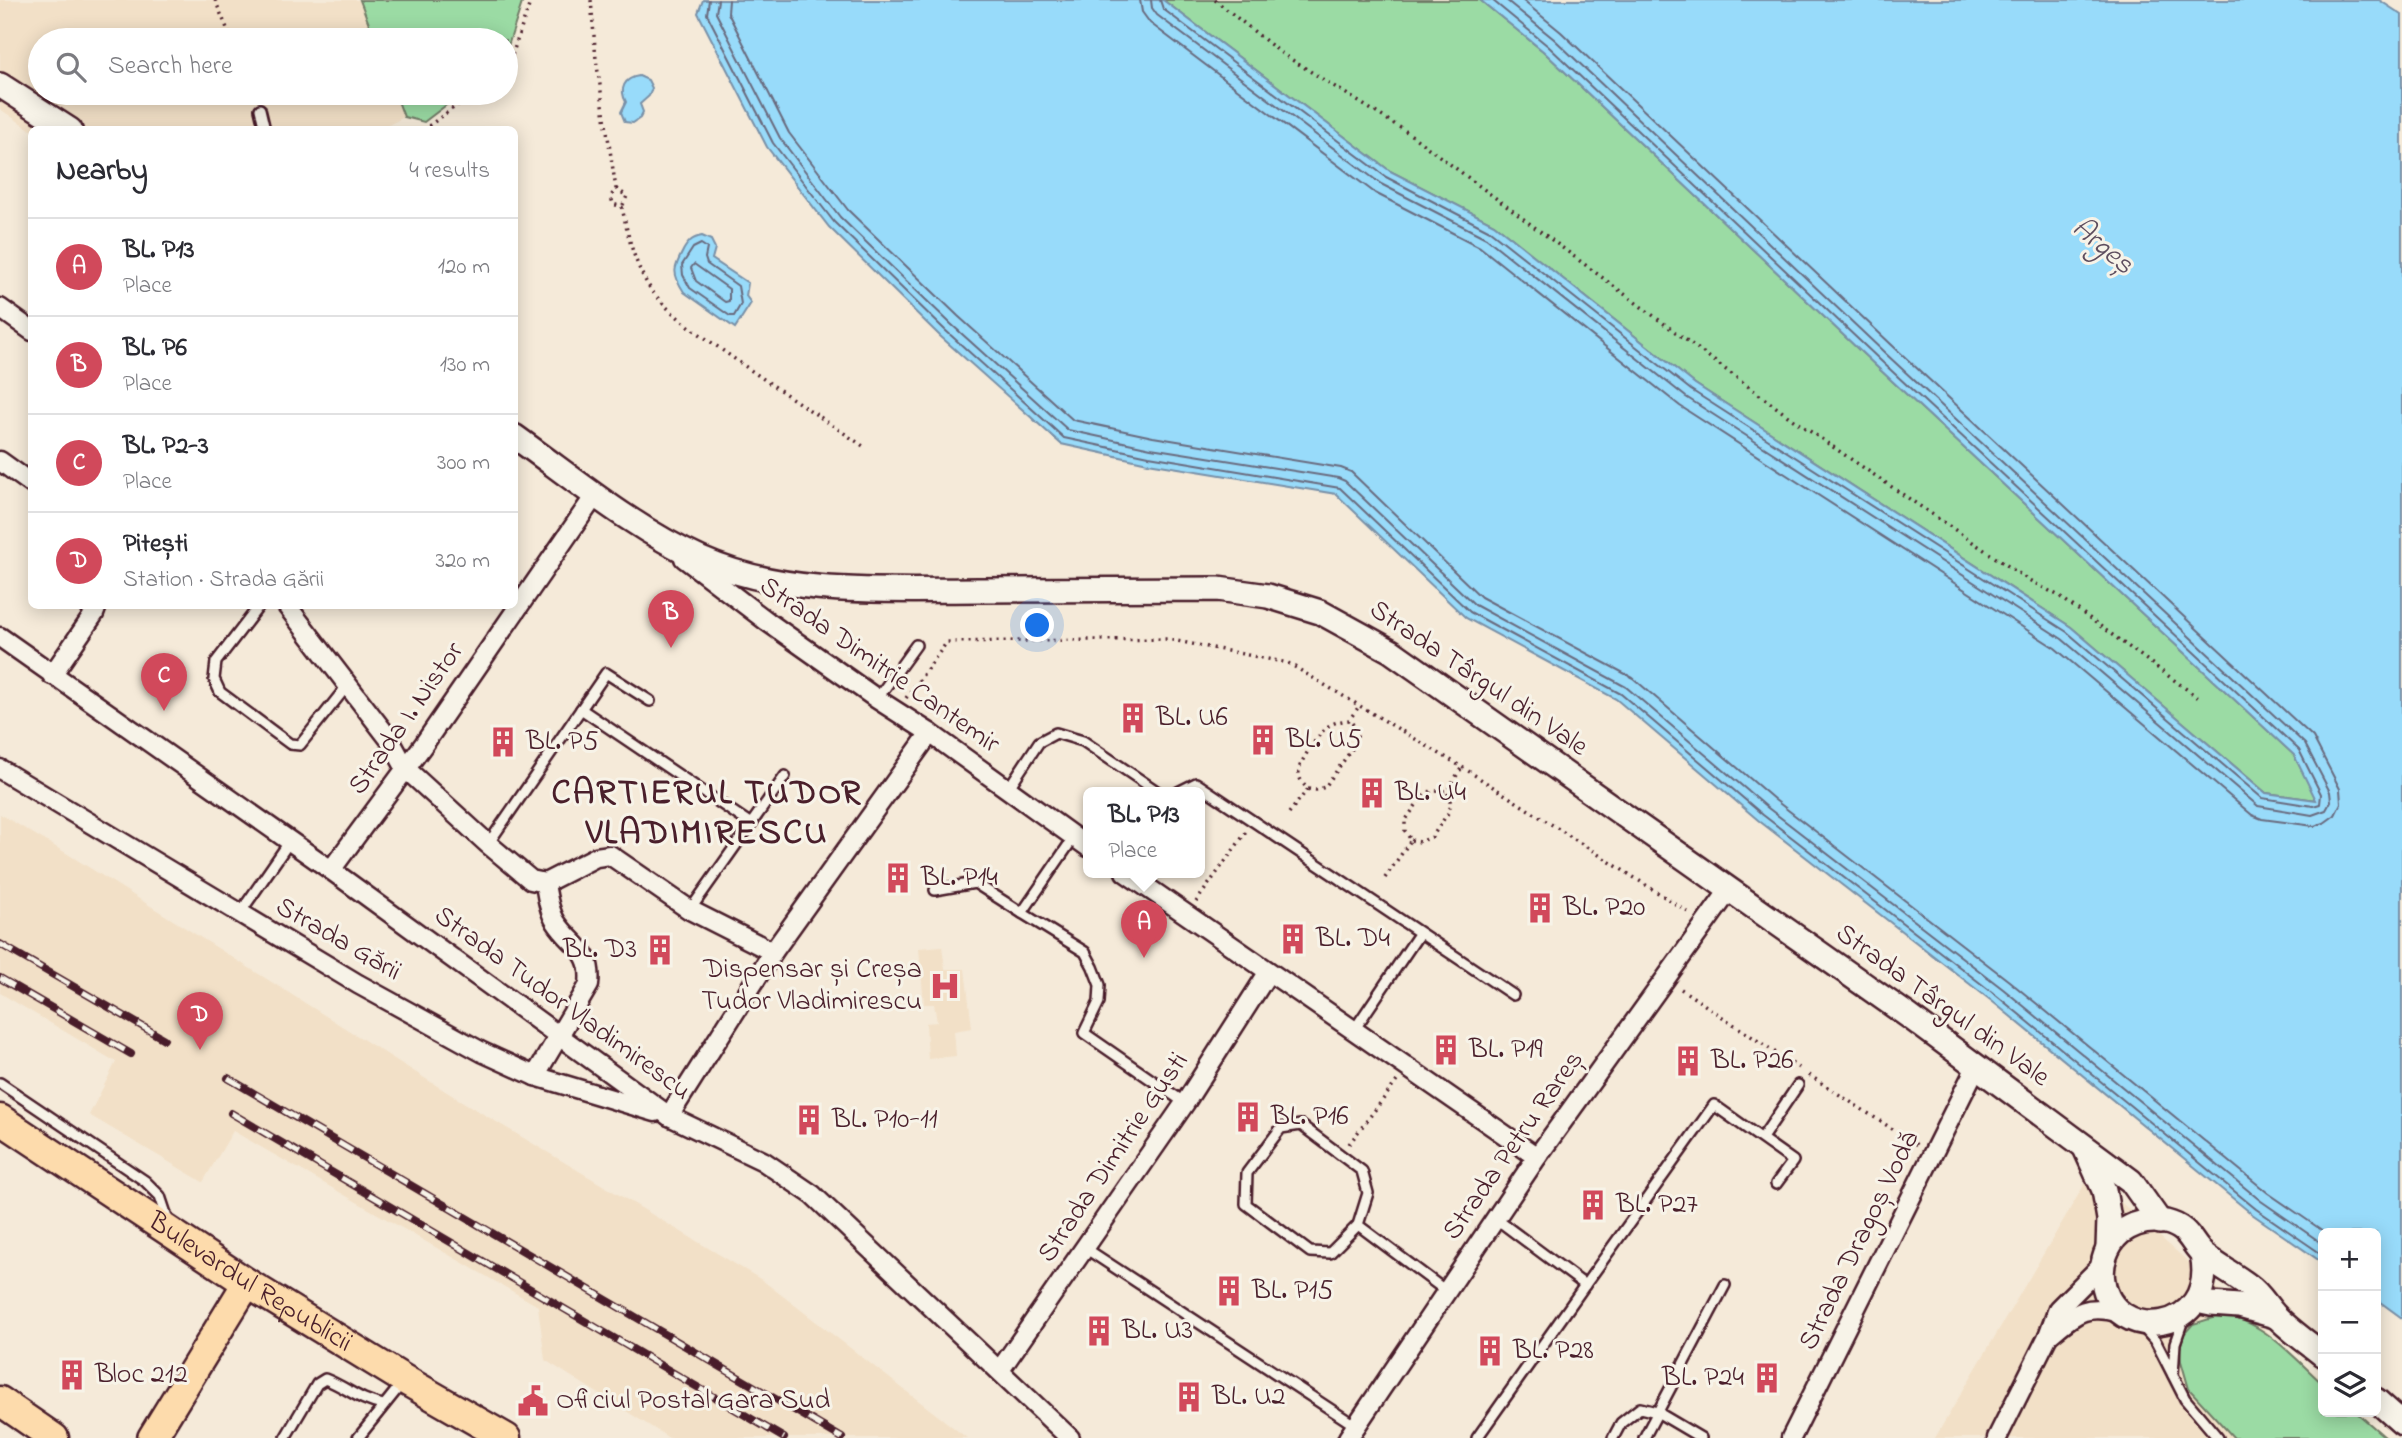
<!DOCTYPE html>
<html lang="en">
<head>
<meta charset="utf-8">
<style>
	:root { --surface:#fff; --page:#f2f2f3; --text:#2b2b33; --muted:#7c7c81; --line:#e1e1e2; --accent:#d1495b }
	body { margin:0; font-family:"Indie Flower",sans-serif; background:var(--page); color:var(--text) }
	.controls { position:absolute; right:21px; bottom:21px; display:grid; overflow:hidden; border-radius:10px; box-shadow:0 4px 18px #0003 }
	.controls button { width:63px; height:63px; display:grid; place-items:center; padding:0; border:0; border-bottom:2px solid var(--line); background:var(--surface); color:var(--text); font:35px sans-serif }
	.you { position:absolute; left:1038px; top:626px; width:24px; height:24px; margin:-18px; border:5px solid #fff; border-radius:50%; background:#1a73e8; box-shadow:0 0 0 10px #1a73e833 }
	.badge { display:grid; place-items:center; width:46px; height:46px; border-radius:50%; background:var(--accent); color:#fff; font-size:23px; font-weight:700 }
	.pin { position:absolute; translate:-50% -58px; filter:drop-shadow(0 2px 4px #0008) }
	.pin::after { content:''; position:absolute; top:37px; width:24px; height:21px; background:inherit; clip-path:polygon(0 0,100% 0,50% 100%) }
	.popup { position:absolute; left:1083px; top:787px; width:122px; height:91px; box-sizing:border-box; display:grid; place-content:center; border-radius:10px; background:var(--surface); filter:drop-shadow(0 2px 5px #0005); font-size:23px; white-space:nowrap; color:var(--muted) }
	.popup b { font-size:26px; color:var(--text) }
	.popup::after { content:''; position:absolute; left:50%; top:100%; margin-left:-14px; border:14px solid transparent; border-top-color:var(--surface) }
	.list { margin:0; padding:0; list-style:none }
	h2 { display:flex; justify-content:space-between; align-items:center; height:91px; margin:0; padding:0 28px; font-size:30px }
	h2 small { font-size:23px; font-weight:400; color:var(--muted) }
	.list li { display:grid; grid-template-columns:46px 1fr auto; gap:21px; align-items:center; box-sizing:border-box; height:98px; padding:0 28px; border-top:2px solid var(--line) }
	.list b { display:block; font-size:26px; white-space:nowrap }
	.list p { margin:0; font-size:23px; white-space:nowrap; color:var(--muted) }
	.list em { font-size:23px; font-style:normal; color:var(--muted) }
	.icon { flex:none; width:38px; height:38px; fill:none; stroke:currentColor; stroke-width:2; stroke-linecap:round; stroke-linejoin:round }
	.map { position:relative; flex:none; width:2402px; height:1438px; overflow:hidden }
	.search { position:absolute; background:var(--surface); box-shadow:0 4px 18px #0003; left:28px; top:28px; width:490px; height:77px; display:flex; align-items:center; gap:18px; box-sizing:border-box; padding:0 24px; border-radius:38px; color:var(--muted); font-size:26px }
	.panel { position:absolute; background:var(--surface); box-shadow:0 4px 18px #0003; left:28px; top:126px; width:490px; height:483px; border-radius:10px }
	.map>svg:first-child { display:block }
	.built { fill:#f2e0c7 }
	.green { fill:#9bdba4; stroke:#727d68; stroke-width:2 }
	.water { fill:#98dbfa; stroke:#7990a7; stroke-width:2 }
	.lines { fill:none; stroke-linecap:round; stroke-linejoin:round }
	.shore { stroke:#696a7e; stroke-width:2 }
	.service-casing { stroke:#4a1f2b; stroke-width:14 }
	.minor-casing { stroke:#4a1f2b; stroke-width:23 }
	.tertiary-casing { stroke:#4a1f2b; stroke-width:28 }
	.primary-casing { stroke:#4a1f2b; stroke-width:33 }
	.path { stroke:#4a1f2b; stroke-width:3.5; stroke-dasharray:2 5; stroke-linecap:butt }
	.service { stroke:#f7f3e8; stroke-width:9 }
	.minor { stroke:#f7f3e8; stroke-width:18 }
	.tertiary { stroke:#f7f3e8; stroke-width:23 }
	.primary { stroke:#fddbac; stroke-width:28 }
	.rail-casing { stroke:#4a1f2b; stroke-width:8 }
	.rail { stroke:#f7f3e8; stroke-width:5; stroke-dasharray:16; stroke-linecap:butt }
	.labels { text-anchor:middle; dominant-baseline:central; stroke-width:6; stroke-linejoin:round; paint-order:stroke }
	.street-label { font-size:28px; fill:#4a1f2b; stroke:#f7f3e8 }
	.poi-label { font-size:28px; fill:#4a1f2b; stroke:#f7f3e8; text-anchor:start }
	.water-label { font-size:30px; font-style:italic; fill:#5e4e5f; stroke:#f7f3e8 }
	.district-label { font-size:35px; font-weight:bold; letter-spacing:2px; fill:#4a1f2b; stroke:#f7f3e8 }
</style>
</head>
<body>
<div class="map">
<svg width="2402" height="1438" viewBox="0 0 2402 1438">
	<rect width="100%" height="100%" fill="#f5ead9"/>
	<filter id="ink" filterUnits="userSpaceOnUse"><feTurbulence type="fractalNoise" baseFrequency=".0143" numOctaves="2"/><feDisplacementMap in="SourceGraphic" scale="14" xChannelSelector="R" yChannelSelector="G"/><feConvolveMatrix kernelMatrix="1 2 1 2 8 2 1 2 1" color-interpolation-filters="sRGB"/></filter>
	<g filter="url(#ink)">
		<g class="built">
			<path d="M0,0h360l15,40h-335v53h355l9,24 -25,13h-348l-31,-21z"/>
			<path d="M0,814l66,39 392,246 304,181 205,158h-298l-124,-78 -7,-54 -305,-175 -30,51 -114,-67 27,-53 -116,-69z"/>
			<path d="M942,946l3,23h20l7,59 -18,3 2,25 -28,3 -2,-36 11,-1 -3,-18h-10l-5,-56z"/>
			<path d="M2090,1175l233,206v31h35l30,26h-453z"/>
		</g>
		<g class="green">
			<path d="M360,0h163l-17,52v-12h-131z"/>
			<path d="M1163,0h317l63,51 332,314 419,390 23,45 -51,-7 -195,-166 -376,-243 -201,-160 -104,-53z"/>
			<path d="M395,93h67l-38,29 -20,-5z"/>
			<path d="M2219,1316c41,0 75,42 104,68v28h33l30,26h-152l-45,-49 -8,-28 -1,-13 4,-14 9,-10z"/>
		</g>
		<g class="water">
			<path d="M703,0h460l227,171 104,53 201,160 376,243 195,166 50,7 -22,-45 -419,-390 -332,-314 -63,-51h899l23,15v1303l-26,-19v-66h-53v30l-71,-49 -259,-212 -235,-182 -142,-121 -150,-81 -130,-124 -188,-31 -87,-19 -121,-108 -111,-109 -62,-80 -69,-134z"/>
			<path d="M639,76l9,4 4,8 -3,8 -9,8 3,8 -3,6 -7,5 -8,-1 -4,-10 5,-10c-7,-13 -2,-24 13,-26z"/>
			<path d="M702,236l9,4 4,8 -3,11 36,24 -2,13 5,7 -16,25 -51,-36c-13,-20 -10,-24 0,-43 5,-8 8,-11 18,-13z"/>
		</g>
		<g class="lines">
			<g class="shore">
				<path d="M709,0l-2,14 66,129 61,79 111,108 119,108 85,18 191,32 130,124 151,82 142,121 234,181 259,213 67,46"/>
				<path d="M718,0l-2,13 64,125 60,79 111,107 117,106 83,18 187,30 7,3 130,124 151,82 142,121 235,181 258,212 62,43"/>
				<path d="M729,0l-1,13 61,120 59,77 110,106 115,104 80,17 188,31 10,4 130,125 152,81 142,122 234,181 259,212 58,40"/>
				<path d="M1140,0l2,12 8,11 225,170 105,54 200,159 375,242 197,167 10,4 52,7 10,-3 11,-8 6,-12 -1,-14 -27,-52 -420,-391 -332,-314 -39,-32"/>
				<path d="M1151,0l1,8 5,7 224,169 105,54 200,159 376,242 196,167 54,9 14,-5 5,-9 -1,-9 -25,-48 -419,-390 -332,-315 -48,-39"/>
				<path d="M1160,0l3,9 223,168 104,54 201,159 376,242 195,166 51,8 7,-2 1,-10 -22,-44 -419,-390 -332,-314 -56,-46"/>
				<path d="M701,244l6,4 -2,10 2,6 31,22 3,18 -7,12h-4l-40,-28 -7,-13 -1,-10 11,-17z"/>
				<path d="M694,264l35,25v12l-4,1 -29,-21 -5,-13z"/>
			</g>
			<g class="service-casing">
				<g id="service">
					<path d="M260,109l5,21"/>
					<path d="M259,606l-43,56 -2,17 6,13 70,52 10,1 47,-59"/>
					<path d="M877,699l39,-54"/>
					<path d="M581,709l170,115"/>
					<path d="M1008,789l31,-47 17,-9 27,8 75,51"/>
					<path d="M1178,792l18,-9 317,212"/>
					<path d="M488,844l118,-171 44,28"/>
					<path d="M935,890l40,-7 47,30 52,-76"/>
					<path d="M690,910l95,-134"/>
					<path d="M240,913l50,-72"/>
					<path d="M1022,913l63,39 8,15 7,18 -1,17 -15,31 101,70"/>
					<path d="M1354,1030l65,-96"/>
					<path d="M0,1083l145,98 15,15 9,27"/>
					<path d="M1301,1125l61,46 6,22 -10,32 -28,28 -20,-1 -64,-48 1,-31 34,-45z"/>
					<path d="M1762,1138l36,-53"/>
					<path d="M1495,1218l90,67 129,-180 79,56 -17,23"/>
					<path d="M1358,1225l88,66"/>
					<path d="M1085,1248l271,178"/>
					<path d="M2141,1325l15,17 29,57 33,39"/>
					<path d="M2173,1375l2,-32 9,-26"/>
					<path d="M285,1438l32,-54 8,-5c23,9 33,21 58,26"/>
					<path d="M358,1438l45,-56"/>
					<path d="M1477,1438l108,-153"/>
					<path d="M1613,1438l8,-15 19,-15 17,4 44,26"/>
					<path d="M1644,1438l81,-153"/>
				</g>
			</g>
			<g class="minor-casing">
				<g id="minor">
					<path d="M0,308l32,23"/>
					<path d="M0,461l32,23"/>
					<path d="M684,558l84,64 109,77 53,34 158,114"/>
					<path d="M287,606l103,134 16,29 82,75 43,36 14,3 51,-26 14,-2 80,55 83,42"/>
					<path d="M0,637l331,233 338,246 94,45 50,34 257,243"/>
					<path d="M52,675l42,-61 3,-8"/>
					<path d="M0,769l358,215 124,68 53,24 120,36"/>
					<path d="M331,870l93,-126 172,-250"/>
					<path d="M1125,872l412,285"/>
					<path d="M535,1076l54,-91c4,-36 -17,-38 -33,-63 -7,-11 -9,-26 -11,-39"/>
					<path d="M669,1116l104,-164 157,-219"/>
					<path d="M2048,1336c28,-23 36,-33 73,-23"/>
					<path d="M1000,1370l185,-267 83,-130"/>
					<path d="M1348,1438l189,-281 193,-268"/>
					<path d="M1791,1438l185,-371"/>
					<path d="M1997,1438l51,-102 10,-27 44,-44"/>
				</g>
			</g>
			<g class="tertiary-casing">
				<g id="tertiary">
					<path d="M0,85l70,45"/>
					<path d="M514,436c59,42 121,94 187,123 85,38 187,31 278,31 80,0 160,0 239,-1l50,7 52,16 71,39 519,366 221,164 29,41"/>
					<path d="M2085,1148l19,42 5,29 -1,29"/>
					<path d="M2202,1254c17,81 -90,92 -99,27 -3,-17 4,-37 17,-48 13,-10 30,-14 46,-11 25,6 24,22 39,34 14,11 30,19 44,30 10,7 17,19 25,28 14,15 33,28 49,41"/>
					<path d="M2197,1301l14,3 28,2 36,10"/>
					<path d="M2376,1400l26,23"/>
				</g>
			</g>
			<g class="primary-casing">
				<g id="primary">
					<path id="s1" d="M0,1119l247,164 158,97 101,58"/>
					<path d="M0,1401l54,37"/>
					<path d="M152,1438l95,-155"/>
				</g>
			</g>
			<g class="path">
				<path d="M215,0l17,40"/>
				<path d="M591,0l5,59 20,130 -5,7 2,8 9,3c6,30 14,65 34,89 19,22 43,37 66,54 46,33 94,64 141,96"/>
				<path d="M1215,0l66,53 126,79 385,287 235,160 32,17 141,103"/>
				<path d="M506,67l3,-3 22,-64"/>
				<path d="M423,130l51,-37"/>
				<path d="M616,189l11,7 -5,11"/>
				<path d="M906,698l41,-56 220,-3 121,24 174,104 229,147"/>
				<path d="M1308,789l8,1 9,-3 32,-45c1,-10 -1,-15 -8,-22"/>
				<path d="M1289,813l19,-24c-6,-6 -10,-11 -9,-20 2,-9 21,-37 28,-42 7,-5 14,-6 22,-7l11,-15"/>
				<path d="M1411,840l9,2 12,-5 18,-27v-10l-3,-9"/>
				<path d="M1385,878l26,-38 -6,-9v-10l16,-23 10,-7h16l15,-24"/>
				<path d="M1196,902l51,-71"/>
				<path d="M1681,989l122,82"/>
				<path d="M1809,1075l108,70"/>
				<path d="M1349,1144l48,-63"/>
			</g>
			<use href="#service" class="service"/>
			<use href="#minor" class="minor"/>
			<use href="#tertiary" class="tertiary"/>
			<use href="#primary" class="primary"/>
			<g class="rail-casing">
				<g id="rail">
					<path d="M0,944l164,95"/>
					<path d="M0,978l131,76"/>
					<path d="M228,1078l614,360"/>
					<path d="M231,1113l553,325"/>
				</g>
			</g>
			<use href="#rail" class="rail"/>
		</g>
	</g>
	<defs>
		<g id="building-bare" transform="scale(2.415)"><path d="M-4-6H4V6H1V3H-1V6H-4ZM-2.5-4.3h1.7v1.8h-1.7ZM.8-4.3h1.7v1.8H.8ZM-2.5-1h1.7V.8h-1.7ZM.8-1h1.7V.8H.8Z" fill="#d1495b" stroke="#f7f3e8" stroke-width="2.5" paint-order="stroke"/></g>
		<g id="hospital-bare" transform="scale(2.415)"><path d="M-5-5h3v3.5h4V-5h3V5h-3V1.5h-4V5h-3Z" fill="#d1495b" stroke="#f7f3e8" stroke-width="2.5" paint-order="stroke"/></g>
		<g id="civic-bare" transform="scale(2.415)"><path d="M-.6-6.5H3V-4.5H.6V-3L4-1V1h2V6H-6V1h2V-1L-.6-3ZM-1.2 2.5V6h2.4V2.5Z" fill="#d1495b" stroke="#f7f3e8" stroke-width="2.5" paint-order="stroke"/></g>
	</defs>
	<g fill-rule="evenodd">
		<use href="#building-bare" x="1133" y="718"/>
		<use href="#building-bare" x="1263" y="740"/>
		<use href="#building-bare" x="503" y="742"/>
		<use href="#building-bare" x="1372" y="793"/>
		<use href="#building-bare" x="898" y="878"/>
		<use href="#building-bare" x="1540" y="908"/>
		<use href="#building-bare" x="1293" y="939"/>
		<use href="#building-bare" x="660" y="950"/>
		<use href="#hospital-bare" x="945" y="986"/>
		<use href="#building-bare" x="1446" y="1050"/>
		<use href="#building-bare" x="1688" y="1061"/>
		<use href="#building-bare" x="1248" y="1117"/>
		<use href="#building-bare" x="809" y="1120"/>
		<use href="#building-bare" x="1593" y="1205"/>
		<use href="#building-bare" x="1229" y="1291"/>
		<use href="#building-bare" x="1099" y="1331"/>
		<use href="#building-bare" x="1490" y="1351"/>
		<use href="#building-bare" x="72" y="1375"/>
		<use href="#building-bare" x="1767" y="1378"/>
		<use href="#building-bare" x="1189" y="1397"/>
		<use href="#civic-bare" x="533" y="1401"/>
	</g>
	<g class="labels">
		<g class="street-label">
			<text transform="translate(879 666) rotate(35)">Strada Dimitrie Cantemir</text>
			<text transform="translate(1478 679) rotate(34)">Strada Târgul din Vale</text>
			<text transform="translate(407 719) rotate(-55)">Strada I. Nistor</text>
			<text transform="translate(338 940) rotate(30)">Strada Gării</text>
			<text transform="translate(562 1004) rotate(36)">Strada Tudor Vladimirescu</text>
			<text transform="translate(1942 1006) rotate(36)">Strada Târgul din Vale</text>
			<text transform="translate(1514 1146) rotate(-55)">Strada Petru Rareș</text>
			<text transform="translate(1114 1158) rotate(-56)">Strada Dimitrie Gusti</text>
			<text transform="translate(1860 1241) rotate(-64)">Strada Dragoș Vodă</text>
			<text stroke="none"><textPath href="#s1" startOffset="299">Bulevardul Republicii</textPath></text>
		</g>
		<g class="poi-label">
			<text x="1156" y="718">BL. U6</text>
			<text x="1286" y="740">BL. U5</text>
			<text x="526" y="742">BL. P5</text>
			<text x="1395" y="793">BL. U4</text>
			<text x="921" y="878">BL. P14</text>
			<text x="1563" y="908">BL. P20</text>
			<text x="1316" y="939">BL. D4</text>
			<text x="637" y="950" text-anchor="end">BL. D3</text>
			<text x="922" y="970" text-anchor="end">Dispensar și Creșa<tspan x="922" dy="32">Tudor Vladimirescu</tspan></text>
			<text x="1469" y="1050">BL. P19</text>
			<text x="1711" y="1061">BL. P26</text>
			<text x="1271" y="1117">BL. P16</text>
			<text x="832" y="1120">BL. P10-11</text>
			<text x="1616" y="1205">BL. P27</text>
			<text x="1252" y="1291">BL. P15</text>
			<text x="1122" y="1331">BL. U3</text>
			<text x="1513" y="1351">BL. P28</text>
			<text x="95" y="1375">Bloc 212</text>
			<text x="1744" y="1378" text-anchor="end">BL. P24</text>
			<text x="1212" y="1397">BL. U2</text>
			<text x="556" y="1401">Oficiul Postal Gara Sud</text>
		</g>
		<g class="water-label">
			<text transform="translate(2102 247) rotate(40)">Argeș</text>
		</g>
		<g class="district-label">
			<text x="707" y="794">CARTIERUL TUDOR<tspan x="707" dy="40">VLADIMIRESCU</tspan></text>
		</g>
	</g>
</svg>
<div class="controls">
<button>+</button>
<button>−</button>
<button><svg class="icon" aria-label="layers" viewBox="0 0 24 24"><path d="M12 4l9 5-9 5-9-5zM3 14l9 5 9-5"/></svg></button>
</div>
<div class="you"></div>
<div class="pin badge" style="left:1144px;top:958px">A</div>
<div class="popup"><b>BL. P13</b>Place</div>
<div class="pin badge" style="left:671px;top:648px">B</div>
<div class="pin badge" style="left:164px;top:711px">C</div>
<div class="pin badge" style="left:200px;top:1050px">D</div>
<div class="search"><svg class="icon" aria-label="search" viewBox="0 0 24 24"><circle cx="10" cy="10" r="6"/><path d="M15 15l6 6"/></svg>Search here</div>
<section class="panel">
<h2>Nearby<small>4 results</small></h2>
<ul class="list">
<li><span class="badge">A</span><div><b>BL. P13</b><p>Place</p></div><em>120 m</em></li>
<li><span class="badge">B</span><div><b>BL. P6</b><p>Place</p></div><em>130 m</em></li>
<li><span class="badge">C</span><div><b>BL. P2-3</b><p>Place</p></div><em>300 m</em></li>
<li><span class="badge">D</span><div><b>Pitești</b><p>Station · Strada Gării</p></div><em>320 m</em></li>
</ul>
</section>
</div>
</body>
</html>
